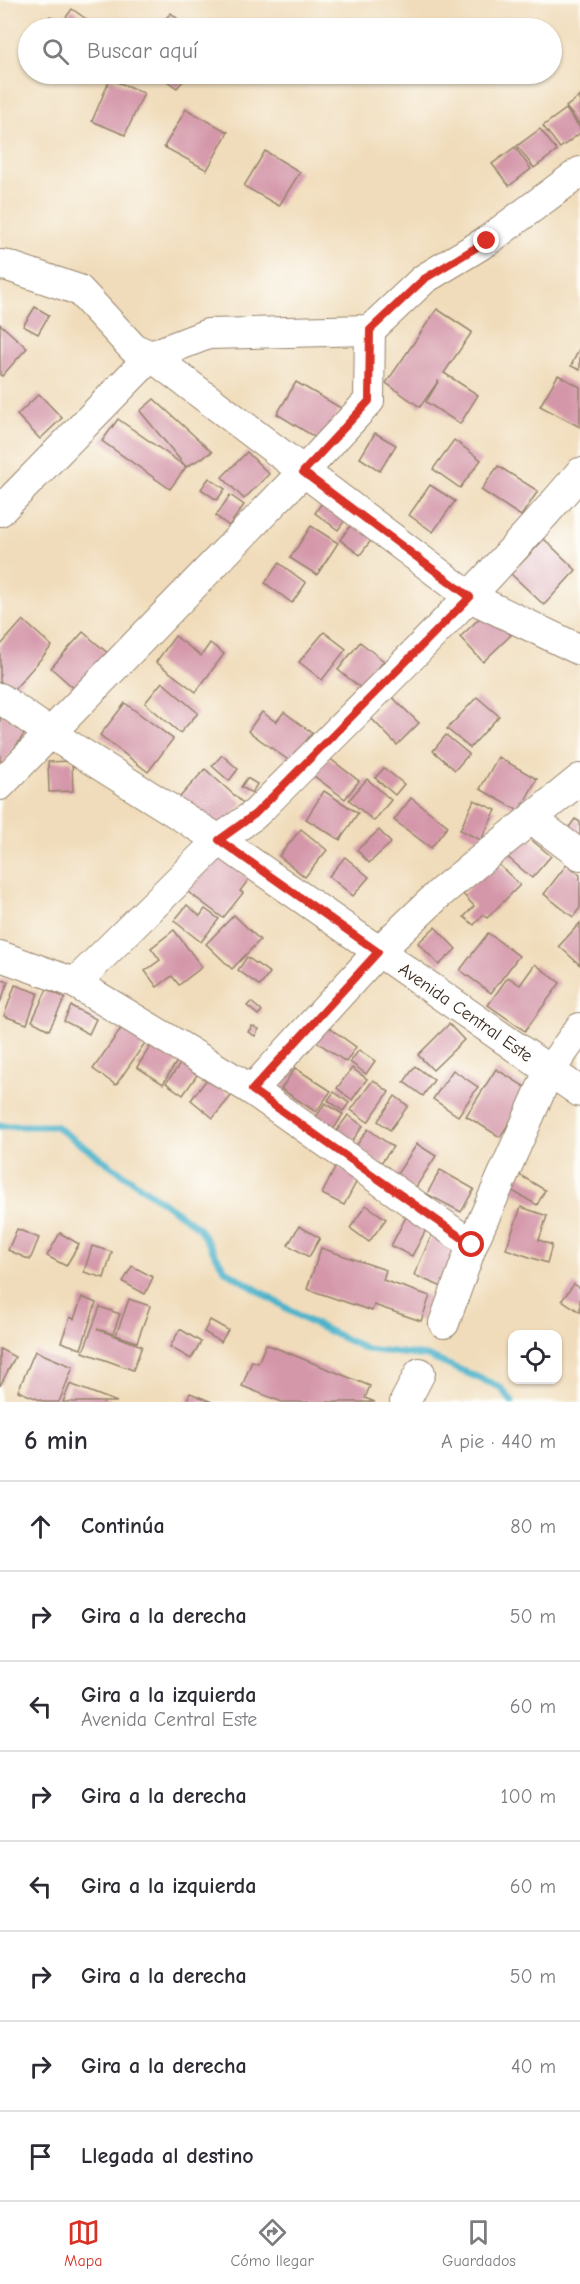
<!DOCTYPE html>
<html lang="es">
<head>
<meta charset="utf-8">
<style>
	:root { --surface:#fff; --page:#f2f2f3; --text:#2b2b33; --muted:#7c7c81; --line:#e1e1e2; --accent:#d93025 }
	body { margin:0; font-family:"Comic Neue",sans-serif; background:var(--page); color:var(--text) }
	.controls { position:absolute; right:18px; bottom:18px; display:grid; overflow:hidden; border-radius:12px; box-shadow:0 2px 4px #0004 }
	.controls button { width:54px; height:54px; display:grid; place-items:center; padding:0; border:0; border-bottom:2px solid var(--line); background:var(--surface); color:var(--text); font:30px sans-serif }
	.stop { position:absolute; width:18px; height:18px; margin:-14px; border:4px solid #d93025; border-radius:50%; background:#fff }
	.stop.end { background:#d93025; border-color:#fff; box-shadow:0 2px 6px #0008 }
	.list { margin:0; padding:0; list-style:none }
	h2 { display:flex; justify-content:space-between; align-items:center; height:78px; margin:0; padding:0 24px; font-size:26px }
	h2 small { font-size:20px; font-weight:400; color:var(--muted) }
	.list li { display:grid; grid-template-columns:39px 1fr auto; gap:18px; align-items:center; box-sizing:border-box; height:90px; padding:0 24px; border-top:2px solid var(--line) }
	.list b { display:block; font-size:22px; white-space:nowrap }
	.list p { margin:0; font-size:20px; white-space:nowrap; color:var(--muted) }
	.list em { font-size:20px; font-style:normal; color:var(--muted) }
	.icon { flex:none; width:33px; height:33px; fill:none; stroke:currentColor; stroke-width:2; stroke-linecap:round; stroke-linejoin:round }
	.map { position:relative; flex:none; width:580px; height:1402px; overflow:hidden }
	.search { position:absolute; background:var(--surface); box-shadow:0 2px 4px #0004; left:18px; right:18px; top:18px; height:66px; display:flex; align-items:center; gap:15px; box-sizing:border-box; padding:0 21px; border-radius:33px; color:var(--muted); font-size:22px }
	.sheet { height:798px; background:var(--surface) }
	nav { display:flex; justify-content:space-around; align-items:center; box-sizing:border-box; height:84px; border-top:2px solid var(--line); background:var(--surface); font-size:16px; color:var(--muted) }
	nav a { display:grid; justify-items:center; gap:3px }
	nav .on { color:var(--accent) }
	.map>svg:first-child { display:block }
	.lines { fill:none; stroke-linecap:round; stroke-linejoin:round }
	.stream { stroke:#4cb3ca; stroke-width:7 }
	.building { fill:#d496a9 }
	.minor-casing { stroke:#96836c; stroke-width:32 }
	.minor { stroke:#fff; stroke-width:30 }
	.route { stroke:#d93025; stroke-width:8 }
	.labels { text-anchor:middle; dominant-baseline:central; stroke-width:5; stroke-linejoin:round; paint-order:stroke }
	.street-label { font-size:18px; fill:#3b2a1e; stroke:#fdfcf7 }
</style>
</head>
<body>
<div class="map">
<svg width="580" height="1402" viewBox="0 0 580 1402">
	<rect width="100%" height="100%" fill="#fdfcf7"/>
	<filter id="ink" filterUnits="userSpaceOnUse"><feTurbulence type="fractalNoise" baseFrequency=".0167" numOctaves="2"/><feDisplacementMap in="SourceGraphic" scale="12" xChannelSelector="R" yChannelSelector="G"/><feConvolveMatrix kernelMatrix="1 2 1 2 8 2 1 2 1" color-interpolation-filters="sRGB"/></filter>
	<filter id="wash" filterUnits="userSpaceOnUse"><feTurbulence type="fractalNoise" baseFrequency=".008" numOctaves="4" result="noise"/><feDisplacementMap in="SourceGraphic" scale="24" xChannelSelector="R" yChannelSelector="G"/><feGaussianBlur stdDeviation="1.35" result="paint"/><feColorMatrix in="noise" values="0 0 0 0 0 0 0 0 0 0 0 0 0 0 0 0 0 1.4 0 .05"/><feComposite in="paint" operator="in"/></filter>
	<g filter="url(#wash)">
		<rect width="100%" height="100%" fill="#f0dcba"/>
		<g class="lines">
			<path class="stream" d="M0,1126h55l143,101 27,43 79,49 62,30 61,7 73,31 12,15"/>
		</g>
		<g id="blocks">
			<g class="building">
				<path d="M72,9l27,19h-58l9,-12 11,8z"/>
				<path d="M171,13l17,15h-32z"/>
				<path d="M157,74h32l-12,14z"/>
				<path d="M110,79l34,14 -19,42 -33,-14z"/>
				<path d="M580,96v29l-14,-18z"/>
				<path d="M186,109l42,23 -21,38 -43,-23z"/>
				<path d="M566,109l14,19v5l-20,15 -17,-22z"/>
				<path d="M540,129l17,22 -23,17 -17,-22z"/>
				<path d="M515,147l16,22 -22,17 -17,-22z"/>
				<path d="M265,151l35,21 -21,34 -35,-20z"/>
				<path d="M35,307l14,8 -11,19 -15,-8z"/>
				<path d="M437,309l35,23 -28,41 34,22 -18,29 -34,-22 13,-22 -19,27 -34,-24z"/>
				<path d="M0,324l27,24 -25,28 -2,-1z"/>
				<path d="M580,347v23l-9,-4z"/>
				<path d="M558,375l22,12v40l-40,-21z"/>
				<path d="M296,382l45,26 -20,33 -44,-27z"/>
				<path d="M39,394l23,24 -22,21 -23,-24z"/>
				<path d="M154,399l58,53 -26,15 -46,-56z"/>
				<path d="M118,419l68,48 -16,22 -68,-48z"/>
				<path d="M375,433l21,12 -16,26 -20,-13z"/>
				<path d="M454,440l27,20 -21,28 -27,-19z"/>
				<path d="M247,452l22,22 -25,25 -22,-22z"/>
				<path d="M498,466l40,25 -17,25 -40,-26z"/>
				<path d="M209,478l16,11 -8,11 -16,-11z"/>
				<path d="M430,485l25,16 -22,31 -24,-17z"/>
				<path d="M230,495l14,10 -15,21 -13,-10z"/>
				<path d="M325,498l23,18 -10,14 -23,-17z"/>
				<path d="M353,522l20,16 -13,17 -20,-15z"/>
				<path d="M311,526l27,17 -21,32 -27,-17z"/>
				<path d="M544,539l32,31 -32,35 -33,-31z"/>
				<path d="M279,563l27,20 -14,20 -27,-20z"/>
				<path d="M487,611l24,24 -28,27 -23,-25z"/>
				<path d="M23,620l29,26 -40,46 -12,-11v-35z"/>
				<path d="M83,632l27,23 -33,36 -26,-23z"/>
				<path d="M324,632l22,17 -24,31 -23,-18z"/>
				<path d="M175,636l26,20 9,-13 14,11 -28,38 -40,-30z"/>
				<path d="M360,642l24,19 -22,28 -24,-19z"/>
				<path d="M162,682l36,31 -18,20 -35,-30z"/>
				<path d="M391,696l28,27 -22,22 -27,-28z"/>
				<path d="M477,697l22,19 -29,32 -23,-19z"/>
				<path d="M125,703l48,36 -25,33 -48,-37z"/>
				<path d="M0,712l27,18 -27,39z"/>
				<path d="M262,712l14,10 8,-10 28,21 -21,29 -43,-31z"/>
				<path d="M446,735l23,19 -14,16 -22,-19z"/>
				<path d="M222,755l16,14 -9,12 -17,-15z"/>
				<path d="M328,757l31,24 -14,18 -31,-23z"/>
				<path d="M498,757l39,22 -18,32 -39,-22z"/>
				<path d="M72,761l1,30 -24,1 -1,-30z"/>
				<path d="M384,768l20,16 -9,11 -20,-17z"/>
				<path d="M205,769l38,34 -26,29 -38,-34z"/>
				<path d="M247,778l10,6 -5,9 -11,-6z"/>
				<path d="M367,779l24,21 -17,21 -25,-21z"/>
				<path d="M324,791l34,22 -18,27 -34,-21z"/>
				<path d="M411,798l37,28 -17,22 -37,-28z"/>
				<path d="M474,800l22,10 -15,30 -21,-10z"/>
				<path d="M575,819l5,3v23l-16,-11z"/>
				<path d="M301,829l26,21 -22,27 -26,-21z"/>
				<path d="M379,830l12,13 -22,20 -12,-13z"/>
				<path d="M523,833l28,23 -19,22 -27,-23z"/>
				<path d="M216,854l33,25 -9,12 3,2 -20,25 -36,-27z"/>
				<path d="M345,857l24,20 -16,19 -24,-20z"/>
				<path d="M495,861l25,24 -33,33 -4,-3 -9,10 -10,-8 10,-11 -11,-12z"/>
				<path d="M567,864l13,11v33l-7,9 -29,-23z"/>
				<path d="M187,905l13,11 5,-7 14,10 -18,23 -27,-21z"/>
				<path d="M234,915l26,25 -28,29 -26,-25z"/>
				<path d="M580,923v42l-21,-19z"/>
				<path d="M435,927l21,22 -17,16 -21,-22z"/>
				<path d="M174,930l28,37 -23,18 -7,-9 -15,11 -12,-16 15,-11 -9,-12z"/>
				<path d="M488,933l31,23 -28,37 -31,-23z"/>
				<path d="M247,957l23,16 -10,13 -22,-16z"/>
				<path d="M535,964l25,19 -35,48 -37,-26 20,-28 12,8z"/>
				<path d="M0,979l8,3 -8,21z"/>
				<path d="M15,985l23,8 -11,31 -23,-8z"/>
				<path d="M47,989l18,9 -16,32 -17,-9z"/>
				<path d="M251,1002l11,9 -4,4 -11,-9z"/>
				<path d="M71,1006l25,13 -7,15 -25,-13z"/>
				<path d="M124,1024l23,16 -31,45 -23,-16z"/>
				<path d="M324,1024l32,23 -10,15 -33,-23z"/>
				<path d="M449,1024l15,16 -31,30 -15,-15z"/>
				<path d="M252,1026l7,3 -4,7 -7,-4z"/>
				<path d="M153,1042l26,16 -16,26 -26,-17z"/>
				<path d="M359,1050l16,11 -9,13 -16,-12z"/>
				<path d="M184,1059l16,12 -17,24 -17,-12z"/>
				<path d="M415,1066l19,14 -11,16 -19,-14z"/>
				<path d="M295,1068l36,23 -15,21 -35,-23z"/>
				<path d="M352,1068l15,11 -15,21 -15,-12z"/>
				<path d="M496,1069l34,21 -30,47 -34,-21z"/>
				<path d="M453,1070l25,17 -20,29 -25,-17z"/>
				<path d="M208,1078l23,18 -18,22 -22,-18z"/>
				<path d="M373,1080l16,12 -21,30 -17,-12z"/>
				<path d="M334,1092l15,11 -6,8 -15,-11z"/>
				<path d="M395,1096l13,10 -18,24 -12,-9z"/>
				<path d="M325,1103l18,11 -11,18 -18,-12z"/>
				<path d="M348,1115l15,11 -13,18 -15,-11z"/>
				<path d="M368,1129l25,18 -13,17 -24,-18z"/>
				<path d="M417,1144l19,12 -22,34 -19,-13z"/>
				<path d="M336,1166l23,11 -15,28 -22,-11z"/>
				<path d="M440,1170l34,19 -13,23 -34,-18z"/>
				<path d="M518,1174l27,16 -8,15 -28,-16z"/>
				<path d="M366,1205l20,14 -17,23 -19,-14z"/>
				<path d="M521,1207l26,9 -8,24 13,5 -5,18 -41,-14z"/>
				<path d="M407,1215l21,11 -16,30 -21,-10z"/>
				<path d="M299,1226l21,12 -11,19 -21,-12z"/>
				<path d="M17,1229l22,9 -9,22 -22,-10z"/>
				<path d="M433,1232l28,12 -19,43 -28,-12z"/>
				<path d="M60,1233l19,11 -13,22 -19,-10z"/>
				<path d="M92,1246l20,6 -8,26 -20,-6z"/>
				<path d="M321,1248l65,22 -3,10 47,16 -9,25 -47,-16 -2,6 -65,-22z"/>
				<path d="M132,1266l21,11 -8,17 -22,-12z"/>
				<path d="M574,1284l6,4v24l-18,-12z"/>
				<path d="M82,1297l14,6 -15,46 -20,-7 9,-25 4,2z"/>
				<path d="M129,1299l21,7 -13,36 -21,-7z"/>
				<path d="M100,1307l20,7 -7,20 -16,-5 45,17 -9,24 -50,-18z"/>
				<path d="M210,1320l18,10 -7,12 -17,-10z"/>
				<path d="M180,1329l21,13 -10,17 -21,-12z"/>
				<path d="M266,1344l104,42 -5,12 10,4h-93l-40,-16 10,-25 6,2z"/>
				<path d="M0,1349l15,8 -15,29z"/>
				<path d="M35,1351l38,16 -14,35h-14l-27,-11z"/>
				<path d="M70,1384l47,18h-54z"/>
				<path d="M190,1393l22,9h-26z"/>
			</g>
		</g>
	</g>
	<g filter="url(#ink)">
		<use href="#blocks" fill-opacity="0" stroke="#96836c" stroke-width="1.5"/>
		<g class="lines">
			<g class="minor-casing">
				<g id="minor">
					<path d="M0,265l8,1 71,24 54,58 18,8 319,241 110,53"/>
					<path d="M0,511l151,-155 57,-22 162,-4 54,-51 63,-38 93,-69"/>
					<path id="s1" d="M0,698l51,36 168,106 361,252"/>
					<path d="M0,785l303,-313 66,-71 1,-71"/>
					<path d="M532,819l48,36"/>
					<path d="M0,956l75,27 177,107 220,155"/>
					<path d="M75,983l144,-143 36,-26c110,-111 224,-221 325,-341"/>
					<path d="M252,1090l126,-138 62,-59 140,-114"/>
					<path d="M444,1323l28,-78 77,-174 31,-43"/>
					<path d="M405,1402l15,-29"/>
				</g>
			</g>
			<use href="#minor" class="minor"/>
		</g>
	</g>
	<g class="lines" filter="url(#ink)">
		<path class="route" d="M472,1245l-220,-155 126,-138 -159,-112 36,-26 215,-217 -167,-125 66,-71 1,-71 54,-51 63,-38"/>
	</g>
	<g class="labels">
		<g class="street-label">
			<text stroke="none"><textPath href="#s1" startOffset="562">Avenida Central Este</textPath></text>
		</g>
	</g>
</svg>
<div class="controls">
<button><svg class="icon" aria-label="locate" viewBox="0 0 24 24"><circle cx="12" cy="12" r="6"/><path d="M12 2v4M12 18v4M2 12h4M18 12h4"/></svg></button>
</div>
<div class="stop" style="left:472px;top:1245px"></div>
<div class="stop end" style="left:487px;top:241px"></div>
<div class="search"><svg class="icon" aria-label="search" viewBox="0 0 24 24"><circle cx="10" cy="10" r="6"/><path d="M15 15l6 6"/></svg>Buscar aquí</div>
</div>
<section class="sheet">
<h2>6 min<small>A pie · 440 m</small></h2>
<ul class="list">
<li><svg class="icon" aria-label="ahead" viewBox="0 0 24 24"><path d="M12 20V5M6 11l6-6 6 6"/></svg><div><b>Continúa</b></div><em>80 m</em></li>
<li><svg class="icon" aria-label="right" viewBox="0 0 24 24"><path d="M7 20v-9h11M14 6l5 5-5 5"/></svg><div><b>Gira a la derecha</b></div><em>50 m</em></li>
<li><svg class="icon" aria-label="left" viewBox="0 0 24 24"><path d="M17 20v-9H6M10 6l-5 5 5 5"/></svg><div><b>Gira a la izquierda</b><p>Avenida Central Este</p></div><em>60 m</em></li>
<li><svg class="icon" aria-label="right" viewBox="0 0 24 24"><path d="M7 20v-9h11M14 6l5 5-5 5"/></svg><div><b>Gira a la derecha</b></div><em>100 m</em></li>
<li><svg class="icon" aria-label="left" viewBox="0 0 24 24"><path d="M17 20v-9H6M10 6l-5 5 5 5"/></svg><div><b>Gira a la izquierda</b></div><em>60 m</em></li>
<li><svg class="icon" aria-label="right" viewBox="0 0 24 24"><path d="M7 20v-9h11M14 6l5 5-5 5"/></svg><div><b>Gira a la derecha</b></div><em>50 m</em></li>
<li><svg class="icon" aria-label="right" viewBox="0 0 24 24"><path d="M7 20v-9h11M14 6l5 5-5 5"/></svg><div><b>Gira a la derecha</b></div><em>40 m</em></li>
<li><svg class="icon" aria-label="arrive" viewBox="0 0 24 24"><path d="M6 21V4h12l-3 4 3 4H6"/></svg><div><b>Llegada al destino</b></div></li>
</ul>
</section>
<nav>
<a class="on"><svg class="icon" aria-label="map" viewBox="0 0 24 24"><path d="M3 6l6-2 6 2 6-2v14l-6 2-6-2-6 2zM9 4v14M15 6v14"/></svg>Mapa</a>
<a><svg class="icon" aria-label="directions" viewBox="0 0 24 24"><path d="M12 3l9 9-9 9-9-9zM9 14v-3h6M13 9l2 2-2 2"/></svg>Cómo llegar</a>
<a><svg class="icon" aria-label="saved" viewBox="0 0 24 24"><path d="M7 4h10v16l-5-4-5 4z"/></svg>Guardados</a>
</nav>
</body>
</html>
